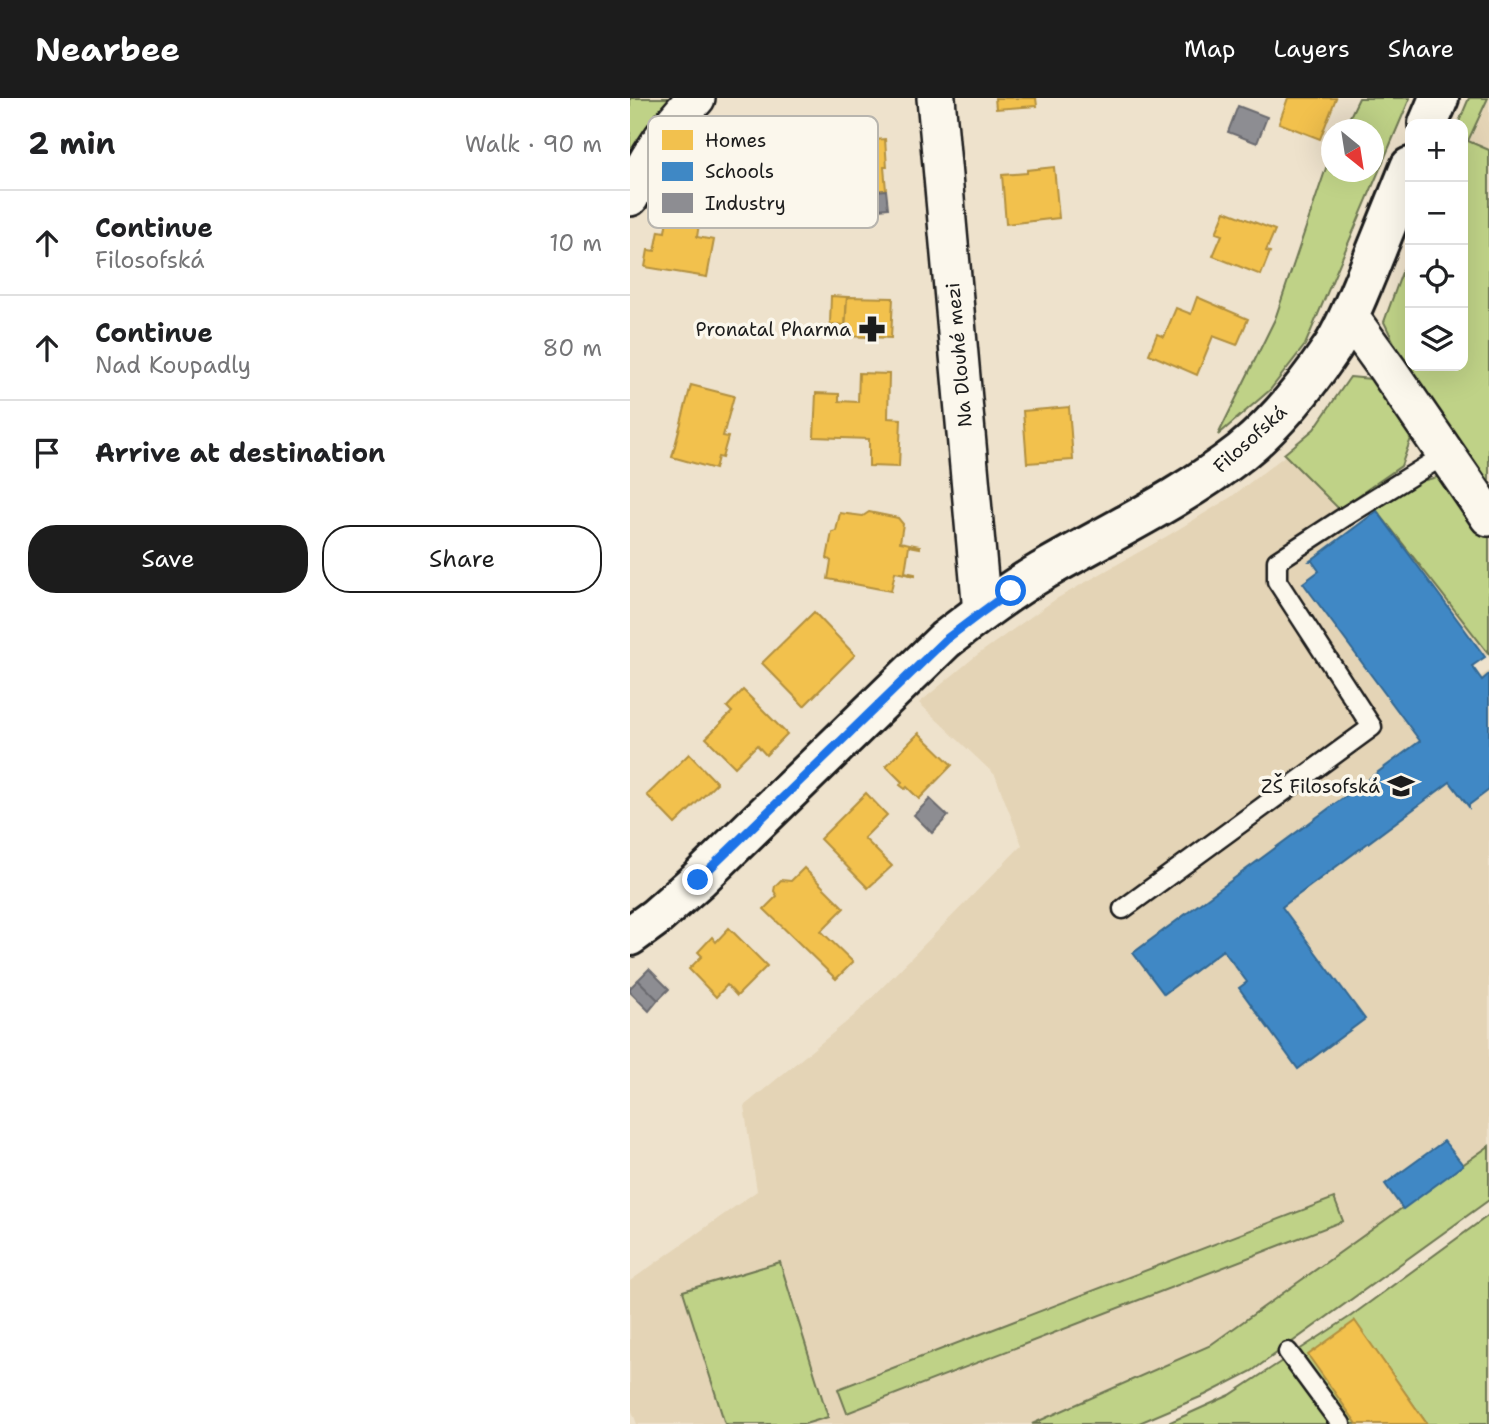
<!DOCTYPE html>
<html lang="en">
<head>
<meta charset="utf-8">
<style>
	:root { --surface:#fff; --page:#f6f6f6; --text:#202124; --muted:#757577; --line:#e0e0e0; --accent:#1c1c1c }
	body { margin:0; font-family:"Shantell Sans",sans-serif; background:var(--page); color:var(--text) }
	.controls { position:absolute; right:21px; top:21px; display:grid; overflow:hidden; border-radius:14px; box-shadow:0 7px 28px #0002 }
	.controls button { width:63px; height:63px; display:grid; place-items:center; padding:0; border:0; border-bottom:2px solid var(--line); background:var(--surface); color:var(--text); font:35px sans-serif }
	.compass { position:absolute; left:691px; top:21px; width:63px; height:63px; border-radius:50%; background:var(--surface); box-shadow:0 7px 28px #0002; rotate:150deg }
	.stop { position:absolute; width:21px; height:21px; margin:-16px; border:5px solid #1a73e8; border-radius:50%; background:#fff }
	.stop.end { background:#1a73e8; border-color:#fff; box-shadow:0 2px 7px #0008 }
	.list { margin:0; padding:0; list-style:none }
	h2 { display:flex; justify-content:space-between; align-items:center; height:91px; margin:0; padding:0 28px; font-size:30px }
	h2 small { font-size:23px; font-weight:400; color:var(--muted) }
	.list li { display:grid; grid-template-columns:46px 1fr auto; gap:21px; align-items:center; box-sizing:border-box; height:105px; padding:0 28px; border-top:2px solid var(--line) }
	.list b { display:block; font-size:26px; white-space:nowrap }
	.list p { margin:0; font-size:23px; white-space:nowrap; color:var(--muted) }
	.list em { font-size:23px; font-style:normal; color:var(--muted) }
	.actions { display:flex; gap:14px; padding:21px 28px }
	.actions a { flex:1; padding:16px 0; border:2px solid var(--accent); border-radius:28px; text-align:center; font-size:24px; color:var(--accent) }
	.actions .main { background:var(--accent); color:#fff }
	.icon { flex:none; width:38px; height:38px; fill:none; stroke:currentColor; stroke-width:2; stroke-linecap:round; stroke-linejoin:round }
	.map { position:relative; flex:none; width:859px; height:1326px; overflow:hidden }
	header { display:flex; align-items:center; gap:42px; box-sizing:border-box; height:98px; padding:0 35px; background:var(--accent); color:#fff }
	header strong { font-size:33px }
	nav { display:flex; gap:38px; margin-inline-start:auto; font-size:24px }
	main { display:flex }
	aside { flex:1; background:var(--surface) }
	.map>svg:first-child { display:block }
	.built { fill:#e4d4b6 }
	.green { fill:#bfd287; stroke:#6e7752; stroke-width:2 }
	.homes { fill:#f2c14e; stroke:#b2903f; stroke-width:2 }
	.schools { fill:#3f88c5; stroke:#346892; stroke-width:2 }
	.industry { fill:#8d8d92; stroke:#6b6b6f; stroke-width:2 }
	.lines { fill:none; stroke-linecap:round; stroke-linejoin:round }
	.service-casing { stroke:#1c1c1c; stroke-width:23 }
	.minor-casing { stroke:#1c1c1c; stroke-width:42 }
	.tertiary-casing { stroke:#1c1c1c; stroke-width:44 }
	.service { stroke:#fbf7ec; stroke-width:18 }
	.minor { stroke:#fbf7ec; stroke-width:37 }
	.tertiary { stroke:#fbf7ec; stroke-width:38 }
	.route { stroke:#1a73e8; stroke-width:9 }
	.labels { text-anchor:middle; dominant-baseline:central; stroke-width:7; stroke-linejoin:round; paint-order:stroke }
	.poi-label { font-size:19px; fill:#1c1c1c; stroke:#fbf7ec; text-anchor:end }
	.street-label { font-size:19px; fill:#1c1c1c; stroke:#fbf7ec }
	.key { fill:#fbf7ec; stroke:#b8b5ae; stroke-width:2 }
	.key-label { font-size:19px; fill:#1c1c1c }
</style>
</head>
<body>
<header>
<strong>Nearbee</strong>
<nav><a>Map</a><a>Layers</a><a>Share</a></nav>
</header>
<main>
<aside>
<h2>2 min<small>Walk · 90 m</small></h2>
<ul class="list">
<li><svg class="icon" aria-label="ahead" viewBox="0 0 24 24"><path d="M12 20V5M6 11l6-6 6 6"/></svg><div><b>Continue</b><p>Filosofská</p></div><em>10 m</em></li>
<li><svg class="icon" aria-label="ahead" viewBox="0 0 24 24"><path d="M12 20V5M6 11l6-6 6 6"/></svg><div><b>Continue</b><p>Nad Koupadly</p></div><em>80 m</em></li>
<li><svg class="icon" aria-label="arrive" viewBox="0 0 24 24"><path d="M6 21V4h12l-3 4 3 4H6"/></svg><div><b>Arrive at destination</b></div></li>
</ul>
<div class="actions"><a class="main">Save</a><a>Share</a></div>
</aside>
<div class="map">
<svg width="859" height="1326" viewBox="0 0 859 1326">
	<rect width="100%" height="100%" fill="#eee2cc"/>
	<filter id="ink" filterUnits="userSpaceOnUse"><feTurbulence type="fractalNoise" baseFrequency=".0143" numOctaves="2"/><feDisplacementMap in="SourceGraphic" scale="14" xChannelSelector="R" yChannelSelector="G"/><feConvolveMatrix kernelMatrix="1 2 1 2 8 2 1 2 1" color-interpolation-filters="sRGB"/></filter>
	<g filter="url(#ink)">
		<g class="built">
			<path d="M859,1v50l-20,-7z"/>
			<path d="M656,357l69,73 23,-16 111,142 -20,16 7,9 13,-8v475l-280,200 -177,78h-395l-7,-18v-125l127,-90 -13,-85 111,-91 167,-170 -27,-70 -76,-72 58,-48 79,-56 113,-64 62,-38z"/>
		</g>
		<g class="green">
			<path d="M0,0h45l-45,65z"/>
			<path d="M729,0h51l-105,247 -35,45 -52,45 57,-116 51,-151 5,-12 1,16h42v-42l-30,-1z"/>
			<path d="M839,0h19l-20,43 21,9v346l-66,-93 -39,-81 26,-72v116h53v-242h-5z"/>
			<path d="M720,279l32,3 32,50 -13,36 -62,43 -55,-55 30,-25z"/>
			<path d="M807,379l12,5 40,51v121l-114,-146 43,-26z"/>
			<path d="M859,1048v54l-237,171 -47,24 -68,29h-105l177,-78z"/>
			<path d="M704,1100l9,23 -496,192 -9,-24z"/>
			<path d="M859,1117v209h-62l-72,-102 2,102h-191l64,-29 121,-79z"/>
			<path d="M150,1164l48,155 -23,7h-80l-42,-133z"/>
		</g>
		<g class="homes">
			<path d="M365,0h41l1,8 -41,3z"/>
			<path d="M658,0h48l-16,41 -41,-16z"/>
			<path d="M255,41l2,28h-3l2,23 -29,3 -1,-7 -25,2 -3,-44z"/>
			<path d="M424,69l5,51 -53,6 -4,-49 25,-2v-3z"/>
			<path d="M595,113l50,19 -9,21 4,1 -9,23 -48,-19 9,-21 -6,-2z"/>
			<path d="M37,121l32,5 -2,13 17,3 -7,37 -62,-10 3,-17 7,1 4,-20 6,1z"/>
			<path d="M201,198l16,1 -2,28 -15,-1z"/>
			<path d="M217,199l46,1 -2,40 -46,-2z"/>
			<path d="M567,199l51,22 -11,26 -24,-9 -16,39 -48,-21 8,-20 7,3 12,-29 15,6z"/>
			<path d="M229,275l30,1 -1,44 13,1 -2,48 -30,-1v-27l-55,-2 2,-44 23,1v7l19,1z"/>
			<path d="M61,287l43,11 -11,40 5,1 -6,21 -4,-1 -3,12 -43,-12z"/>
			<path d="M439,309l4,53 -46,3 -4,-52z"/>
			<path d="M239,414l29,6 5,6 -3,18 20,4v2l-11,-2 -4,26 10,2v2l-20,-4 -4,19 -63,-12 3,-18 -4,-3 5,-26 4,-1 4,-18 23,3z"/>
			<path d="M184,514l41,43 -51,51 -42,-43z"/>
			<path d="M113,592l44,44 -21,21 -9,-10 -22,22 -29,-29 26,-26 -5,-5z"/>
			<path d="M289,635l33,32 -33,34 -12,-12 -2,2 -5,-4 2,-3 -16,-16z"/>
			<path d="M59,656l28,29 -42,41 -28,-29z"/>
			<path d="M236,695l21,22 -23,23 28,28 -24,22 -48,-49z"/>
			<path d="M174,770l40,40 -23,23 32,31 -17,17 -72,-70 13,-13 -3,-5 1,-5 6,-6 10,1z"/>
			<path d="M99,830l38,38 -30,30 -10,-11 -11,12 -27,-28 13,-13 -4,-4 14,-15 4,5z"/>
			<path d="M725,1223l72,103h-70l-49,-69z"/>
		</g>
		<g class="schools">
			<path d="M747,413l108,146 -13,9 10,14 7,-6v116l-20,15v2l-19,-25 -168,125 83,112 -67,50 -59,-81 8,-6 -24,-32 -59,44 -31,-41 287,-212 -117,-158 16,-12 -7,-10h-2z"/>
			<path d="M814,1043l19,24 -60,44 -18,-25z"/>
		</g>
		<g class="industry">
			<path d="M608,8l29,11 -10,26 -29,-11z"/>
			<path d="M256,92l2,18 -30,3 -1,-18z"/>
			<path d="M300,701l18,17 -16,17 -18,-18z"/>
			<path d="M19,871l20,20 -11,11 -20,-20z"/>
			<path d="M8,882l20,20 -9,11 -19,-19v-4z"/>
		</g>
		<g class="lines">
			<g class="service-casing">
				<g id="service">
					<path d="M493,811l249,-182 -95,-146v-20l69,-45 100,-62"/>
					<path d="M658,1254l53,72"/>
				</g>
			</g>
			<g class="minor-casing">
				<g id="minor">
					<path d="M306,0l46,514"/>
					<path d="M0,99c15,-36 39,-71 66,-99"/>
					<path d="M719,218l39,54 101,147"/>
				</g>
			</g>
			<g class="tertiary-casing">
				<g id="tertiary">
					<path d="M798,26l11,-26"/>
					<path d="M0,838l26,-19 42,-37 247,-240c31,-24 62,-48 96,-68 67,-39 139,-72 200,-120 35,-28 66,-67 91,-104 15,-24 25,-51 36,-77 14,-35 28,-69 42,-104"/>
				</g>
			</g>
			<use href="#service" class="service"/>
			<use href="#minor" class="minor"/>
			<use href="#tertiary" class="tertiary"/>
		</g>
	</g>
	<g class="lines" filter="url(#ink)">
		<path class="route" d="M68,782l247,-240 37,-28 29,-21"/>
	</g>
	<defs>
		<g id="pharmacy-bare" transform="scale(2.1)"><path d="M-2-6h4v4h4v4h-4v4h-4v-4h-4v-4h4Z" fill="#1c1c1c" stroke="#fbf7ec" stroke-width="2.5" paint-order="stroke"/></g>
		<g id="school-bare" transform="scale(2.1)"><path d="M0-5L7-2L0 1L-7-2ZM-4 1L0 2.5L4 1V4Q0 6-4 4Z" fill="#1c1c1c" stroke="#fbf7ec" stroke-width="2.5" paint-order="stroke"/></g>
	</defs>
	<g fill-rule="evenodd">
		<use href="#pharmacy-bare" x="242" y="231"/>
		<use href="#school-bare" x="771" y="688"/>
	</g>
	<g class="labels">
		<g class="poi-label">
			<text x="221" y="231">Pronatal Pharma</text>
			<text x="750" y="688">ZŠ Filosofská</text>
		</g>
		<g class="street-label">
			<text transform="translate(329 257) rotate(-95)">Na Dlouhé mezi</text>
			<text transform="translate(620 341) rotate(-42)">Filosofská</text>
		</g>
	</g>
	<rect x="18" y="18" width="230" height="112" rx="10" class="key"/>
	<rect x="32" y="32" width="31" height="20" fill="#f2c14e"/>
	<rect x="32" y="64" width="31" height="19" fill="#3f88c5"/>
	<rect x="32" y="95" width="31" height="20" fill="#8d8d92"/>
	<g class="key-label">
		<text x="75" y="49">Homes</text>
		<text x="75" y="80">Schools</text>
		<text x="75" y="112">Industry</text>
	</g>
</svg>
<div class="controls">
<button>+</button>
<button>−</button>
<button><svg class="icon" aria-label="locate" viewBox="0 0 24 24"><circle cx="12" cy="12" r="6"/><path d="M12 2v4M12 18v4M2 12h4M18 12h4"/></svg></button>
<button><svg class="icon" aria-label="layers" viewBox="0 0 24 24"><path d="M12 4l9 5-9 5-9-5zM3 14l9 5 9-5"/></svg></button>
</div>
<svg class="compass" viewBox="-18 -18 36 36"><path d="M0-13l5 13h-10z" fill="#e53935"/><path d="M0 13l5-13h-10z" fill="#757577"/></svg>
<div class="stop" style="left:381px;top:493px"></div>
<div class="stop end" style="left:68px;top:782px"></div>
</div>
</main>
</body>
</html>
